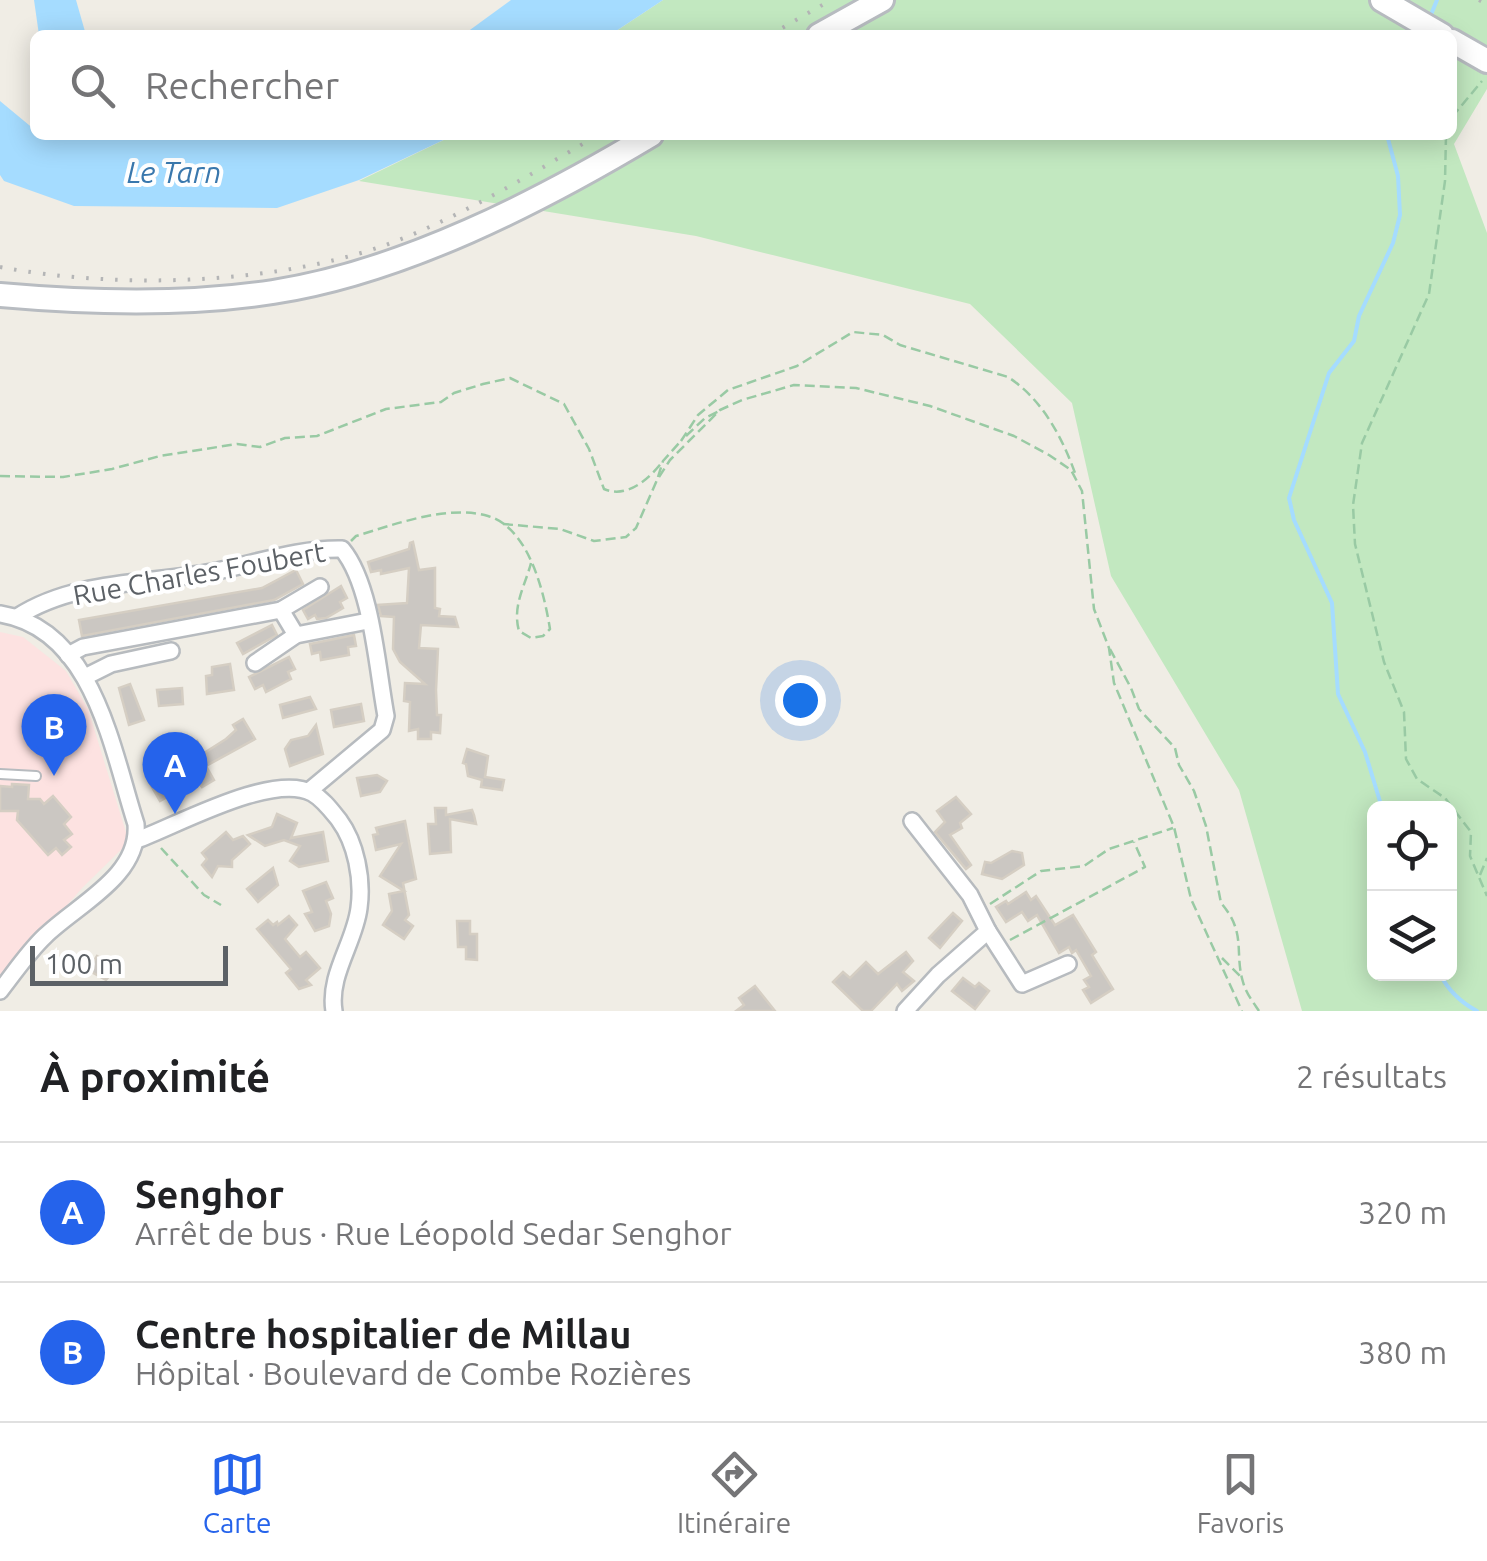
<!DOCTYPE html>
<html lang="fr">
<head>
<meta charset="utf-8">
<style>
	:root { --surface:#fff; --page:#f6f6f6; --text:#202124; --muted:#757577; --line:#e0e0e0; --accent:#2563eb }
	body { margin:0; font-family:Ubuntu,sans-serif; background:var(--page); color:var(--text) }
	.controls { position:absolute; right:30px; bottom:30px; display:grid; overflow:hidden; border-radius:15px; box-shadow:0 5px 25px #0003 }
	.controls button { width:90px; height:90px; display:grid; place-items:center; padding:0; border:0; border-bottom:2px solid var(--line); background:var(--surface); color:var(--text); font:50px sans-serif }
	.scale { position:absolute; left:30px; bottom:25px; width:198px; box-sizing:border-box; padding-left:10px; border:5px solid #5c6166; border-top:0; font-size:28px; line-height:35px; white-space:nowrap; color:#5c6166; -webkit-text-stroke:8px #fff; paint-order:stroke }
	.you { position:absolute; left:800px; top:700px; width:35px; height:35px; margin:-25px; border:8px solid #fff; border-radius:50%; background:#1a73e8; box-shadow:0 0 0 15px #1a73e833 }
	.badge { display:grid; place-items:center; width:65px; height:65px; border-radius:50%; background:var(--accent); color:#fff; font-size:32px; font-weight:700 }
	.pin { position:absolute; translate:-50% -82px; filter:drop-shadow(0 2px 5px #0008) }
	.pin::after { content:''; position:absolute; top:52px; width:35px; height:30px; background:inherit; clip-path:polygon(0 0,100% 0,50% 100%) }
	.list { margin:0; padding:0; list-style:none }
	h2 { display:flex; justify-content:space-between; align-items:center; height:130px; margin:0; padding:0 40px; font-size:42px }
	h2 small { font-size:32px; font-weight:400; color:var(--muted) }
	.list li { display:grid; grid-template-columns:65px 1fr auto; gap:30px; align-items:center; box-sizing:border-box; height:140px; padding:0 40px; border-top:2px solid var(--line) }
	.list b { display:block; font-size:38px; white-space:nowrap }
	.list p { margin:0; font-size:32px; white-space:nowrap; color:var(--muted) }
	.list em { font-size:32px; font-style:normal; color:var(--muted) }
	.icon { flex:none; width:55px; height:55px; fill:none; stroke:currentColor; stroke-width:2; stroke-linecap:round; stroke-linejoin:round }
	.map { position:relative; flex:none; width:1487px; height:1011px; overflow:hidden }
	.search { position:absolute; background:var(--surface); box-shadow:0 5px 25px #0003; left:30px; right:30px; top:30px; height:110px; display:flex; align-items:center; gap:25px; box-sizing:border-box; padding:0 35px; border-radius:15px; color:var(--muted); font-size:38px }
	.sheet { height:410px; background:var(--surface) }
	nav { display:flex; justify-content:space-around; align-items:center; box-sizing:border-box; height:140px; border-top:2px solid var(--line); background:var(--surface); font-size:28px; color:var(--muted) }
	nav a { display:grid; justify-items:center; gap:5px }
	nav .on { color:var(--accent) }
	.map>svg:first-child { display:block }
	.medical { fill:#fde2e1 }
	.green { fill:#c2e8c0; fill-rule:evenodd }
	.water { fill:#a5dcff }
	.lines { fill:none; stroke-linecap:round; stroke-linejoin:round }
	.stream { stroke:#a5dcff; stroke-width:4 }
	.building { fill:#cbc7c2; stroke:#d5cec3; stroke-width:2.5 }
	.lane-casing { stroke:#b7bbbf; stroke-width:12 }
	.street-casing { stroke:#b7bbbf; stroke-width:20 }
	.secondary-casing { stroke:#b8bcc1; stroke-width:28 }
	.path { stroke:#99caa4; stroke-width:2.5; stroke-dasharray:10 5; stroke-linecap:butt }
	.lane { stroke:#fff; stroke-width:8 }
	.street { stroke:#fff; stroke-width:15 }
	.secondary { stroke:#fff; stroke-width:22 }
	.rail { stroke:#b4b5b6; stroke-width:4; stroke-dasharray:2.5 12; stroke-linecap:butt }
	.labels { text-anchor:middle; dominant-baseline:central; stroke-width:8; stroke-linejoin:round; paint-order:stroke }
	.street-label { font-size:28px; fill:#5c6166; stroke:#fff }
	.water-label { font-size:30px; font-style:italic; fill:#3a78ad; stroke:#fff }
</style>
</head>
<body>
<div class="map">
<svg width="1487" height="1011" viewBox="0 0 1487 1011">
	<rect width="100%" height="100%" fill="#f0ede5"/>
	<path class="medical" d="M0,632l23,5 43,34 22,38 41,133 -46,45 -83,95z"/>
	<path class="green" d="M663,0h824v89l-33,55 33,89v778h-185l-63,-221 -128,-214 -39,-173 -102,-99 -274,-68 -337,-55 95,-46h998v-100h-842zM1374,808h76v166h-76z"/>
	<g class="water">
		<path d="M34,0h42l10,35h-47z"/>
		<path d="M511,0h152l-53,35h-147z"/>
		<path d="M0,101l35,29v5h419l-95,45 -82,28 -203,-2 -70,-25 -4,-6z"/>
	</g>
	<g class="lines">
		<g class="stream">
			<path d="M1430,17l7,-17"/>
			<path d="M1382,808l-17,-56 -27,-58 -6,-91 -38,-83 -5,-22 40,-125 25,-32 5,-25 34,-73 7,-28 -2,-39 -11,-41"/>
			<path d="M1440,974c8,16 20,28 37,37"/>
		</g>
	</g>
	<g class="building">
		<path d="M413,542l6,28 16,-2v40l5,1 -1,7 16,1 3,10 -37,-2 -2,23 19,1 -2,41 1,25h4l-1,18 -9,-1v7h-13v-10l-9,2 1,-29 -6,-1 1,-18 20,1 -25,-22 -7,-13 1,-32 -13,-1 -3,-11 29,-2 2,-35 -28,6v-4l-10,2 -3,-10 41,-13 1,-6z"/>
		<path d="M296,570l7,14 -29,16 -192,36 -3,-16 183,-32z"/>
		<path d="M341,586l6,12 -7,4 3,6 -17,10 -9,1 -2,-4 -7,4 -5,-9z"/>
		<path d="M272,625l5,10 -34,19 -6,-11z"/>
		<path d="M354,635l2,11 -8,1 1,8 -28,5 -1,-8 -8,2 -2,-10z"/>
		<path d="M289,657l6,12 -7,3 3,7 -25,13 -3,-7 -8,4 -6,-12z"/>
		<path d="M230,664l4,26 -27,4 -1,-18 6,-1v-8z"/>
		<path d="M130,684l14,36 -15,5 -10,-37z"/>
		<path d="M182,688l1,16 -24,2 -2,-16z"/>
		<path d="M310,697l6,12 -33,9 -3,-13z"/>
		<path d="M361,704l3,17 -30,6 -3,-17z"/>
		<path d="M243,719l12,20 -49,27 8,14 -12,7 -5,-7 -37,21 -12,-21 12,-7 3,5 28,-17 -7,-12 13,-8 7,12 22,-14 10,-9 -3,-5z"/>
		<path d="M316,725l7,29 -33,12 -5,-17 6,-9 17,-4z"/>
		<path d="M467,749l21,7 -3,21 19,3 -2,10 -21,-3 1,-7 -14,-4 -2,-12 -3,-1z"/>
		<path d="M377,775l10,6 -7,11 -19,4 -4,-18z"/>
		<path d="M12,784l17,1 -1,14h12l4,5 9,-8 18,21 -7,7 8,10 -8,6 7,7 -9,8 -6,-7 -8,7 -31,-35 1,-9h-18v-25l12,1z"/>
		<path d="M956,797l15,17 -11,9 2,5 -12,7 21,30 -5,4 -31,-37 10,-10 -8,-11z"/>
		<path d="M435,808h11v7l26,-5 2,5 2,9 -26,-5 1,33 -21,2 -2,-30h8z"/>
		<path d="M277,814l20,9 -6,15 32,-6 5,29 -29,6 -9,-6 10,-15 -16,-6 -19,6 -17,-11 24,-8z"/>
		<path d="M405,821l11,58 -13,4 6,32 -4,5 8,6 -9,13 -21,-14 9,-14 -3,-17 15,-3 -24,-15 21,-32 -25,6 -3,-15 5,-1 -2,-6z"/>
		<path d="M226,832l7,8 10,-4 7,8 -18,16v7l-14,-1 -6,11 -10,-12 5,-6 -5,-6z"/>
		<path d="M1012,851l10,2 2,12 -22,14 -20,-5 3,-12 6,1z"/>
		<path d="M273,868l5,17 -20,17 -11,-13z"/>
		<path d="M326,882l7,16 -7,3 5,13 -2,12 -14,5 -10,-17 7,-2 -9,-21z"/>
		<path d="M1026,892l5,8 5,-4 19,29 18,-10 23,37 -4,3 21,34 -22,14 -8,-13 6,-3 -5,-7 7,-4 -15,-26 -4,3 -3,-6 -10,6 -22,-38 -9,6 -6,-9 -16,10 -10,-15 10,-6 2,3z"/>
		<path d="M953,913l9,8 -22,27 -11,-10z"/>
		<path d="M289,916l8,9 -12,14 15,18 6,-5 14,16 -14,12 5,5 -12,4 -13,-16 5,-4 -34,-40 11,-9 5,5 4,-3 1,3z"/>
		<path d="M457,921h13v13h7v26l-11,-1v-12h-8z"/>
		<path d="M906,952l7,9 -10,11 11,9 -12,10 -5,-7 -26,27h-8l-30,-29 10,-10 7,6 16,-16 12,12z"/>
		<path d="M97,956l19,12 -10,12 -18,-10z"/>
		<path d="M963,978l12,9 4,-4 10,8 -14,18 -23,-18z"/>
		<path d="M755,986l20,25h-39l8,-6 -5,-7z"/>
	</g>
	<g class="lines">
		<g class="lane-casing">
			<path id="lane" d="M0,774l36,2"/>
		</g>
		<g class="street-casing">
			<g id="street">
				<path d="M0,614c94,15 112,136 136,210 4,52 -58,80 -91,112 -17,16 -30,36 -45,55"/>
				<path d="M17,617c57,-37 130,-33 195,-45 42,-8 86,-24 130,-23 30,36 35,119 44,167l-4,14 -73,61"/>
				<path d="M296,635l-15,-25 39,-23"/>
				<path d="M68,655l15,-8 198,-37"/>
				<path d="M255,663l41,-28 72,-14"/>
				<path d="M85,677l26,-13 60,-13"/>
				<path d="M137,840c39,-14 135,-68 175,-47 11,6 19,17 27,27 17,23 24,59 20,88 -4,34 -31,67 -25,103"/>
				<path d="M988,931l34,53 46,-20"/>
				<path d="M905,1011l33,-36 50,-44 -18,-36 -58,-74"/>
			</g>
		</g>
		<g class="secondary-casing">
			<g id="secondary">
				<path d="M1382,0l60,35"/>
				<path d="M819,35l63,-35"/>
				<path d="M1452,41l35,20"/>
				<path d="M0,295c90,8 184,11 273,-3 130,-20 266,-90 378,-157"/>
			</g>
		</g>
		<g class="path">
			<path d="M1452,117l30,-36"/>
			<path d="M1446,135l-1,46 -16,113 -67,149 -9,62 2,39 29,118 20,50 2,47 11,20 28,19 26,34 -1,24 17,40"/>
			<path d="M686,436l19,-18 14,-7"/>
			<path d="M681,441l17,-26 30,-25 69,-24 56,-34 30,3 17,10 108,32c34,22 54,60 67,96"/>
			<path d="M0,476l63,1 49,-8 48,-13 77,-12 23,3 25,-9 32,-2 69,-27 55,-7 13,-9 29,-9 27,-6 54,26 25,45 15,40c23,10 45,-10 59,-28"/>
			<path d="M658,477l5,-16 17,-19"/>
			<path d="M503,524l57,5 34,12 32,-4 10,-9 21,-48 13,-20 50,-50 22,-10 52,-15 62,3 74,18 84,30 35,19 22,15 11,21 12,118 15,39 5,35 60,144 17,72 51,112"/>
			<path d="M351,541l5,-5c37,-11 92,-32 132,-20 41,12 56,76 62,113l-7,7 -12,2 -12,-7c-7,-25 6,-45 12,-68"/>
			<path d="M1110,649l21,39 8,21 36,39 4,17 15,26 12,35 15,77c26,30 13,49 22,79 3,11 10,20 16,29"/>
			<path d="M161,848l43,47 17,10"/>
			<path d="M1480,875l7,-17"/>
			<path d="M990,904l51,-33 43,-5 25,-17 64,-21"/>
			<path d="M1010,940l135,-73 -11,-25"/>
			<path d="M1222,958l19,19"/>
		</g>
		<use href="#lane" class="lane"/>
		<use href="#street" class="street"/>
		<use href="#secondary" class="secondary"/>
		<g class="rail">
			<path d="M1479,0l8,4"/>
			<path d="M770,35l61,-35"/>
			<path d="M0,267c117,22 267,18 380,-20 76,-27 148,-71 218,-112"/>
		</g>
	</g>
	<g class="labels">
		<g class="street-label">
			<text transform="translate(199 573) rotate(-10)">Rue Charles Foubert</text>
		</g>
		<g class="water-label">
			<text x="174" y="172">Le Tarn</text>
		</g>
	</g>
</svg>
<div class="controls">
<button><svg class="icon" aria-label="locate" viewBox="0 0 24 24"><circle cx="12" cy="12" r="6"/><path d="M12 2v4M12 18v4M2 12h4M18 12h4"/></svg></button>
<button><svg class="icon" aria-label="layers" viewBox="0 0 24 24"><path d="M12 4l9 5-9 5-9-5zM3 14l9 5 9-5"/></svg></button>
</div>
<div class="scale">100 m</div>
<div class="you"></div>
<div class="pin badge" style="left:175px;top:814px">A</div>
<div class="pin badge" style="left:54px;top:776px">B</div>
<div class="search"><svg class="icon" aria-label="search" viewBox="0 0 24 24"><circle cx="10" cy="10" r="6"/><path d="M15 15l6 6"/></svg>Rechercher</div>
</div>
<section class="sheet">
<h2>À proximité<small>2 résultats</small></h2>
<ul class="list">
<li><span class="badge">A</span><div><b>Senghor</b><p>Arrêt de bus · Rue Léopold Sedar Senghor</p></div><em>320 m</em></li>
<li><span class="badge">B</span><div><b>Centre hospitalier de Millau</b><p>Hôpital · Boulevard de Combe Rozières</p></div><em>380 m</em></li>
</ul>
</section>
<nav>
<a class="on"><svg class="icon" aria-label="map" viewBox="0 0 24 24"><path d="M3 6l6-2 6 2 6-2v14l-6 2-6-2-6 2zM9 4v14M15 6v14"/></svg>Carte</a>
<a><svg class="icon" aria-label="directions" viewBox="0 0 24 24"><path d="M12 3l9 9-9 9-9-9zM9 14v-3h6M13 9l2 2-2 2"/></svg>Itinéraire</a>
<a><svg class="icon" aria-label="saved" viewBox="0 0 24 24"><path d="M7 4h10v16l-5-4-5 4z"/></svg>Favoris</a>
</nav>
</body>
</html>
